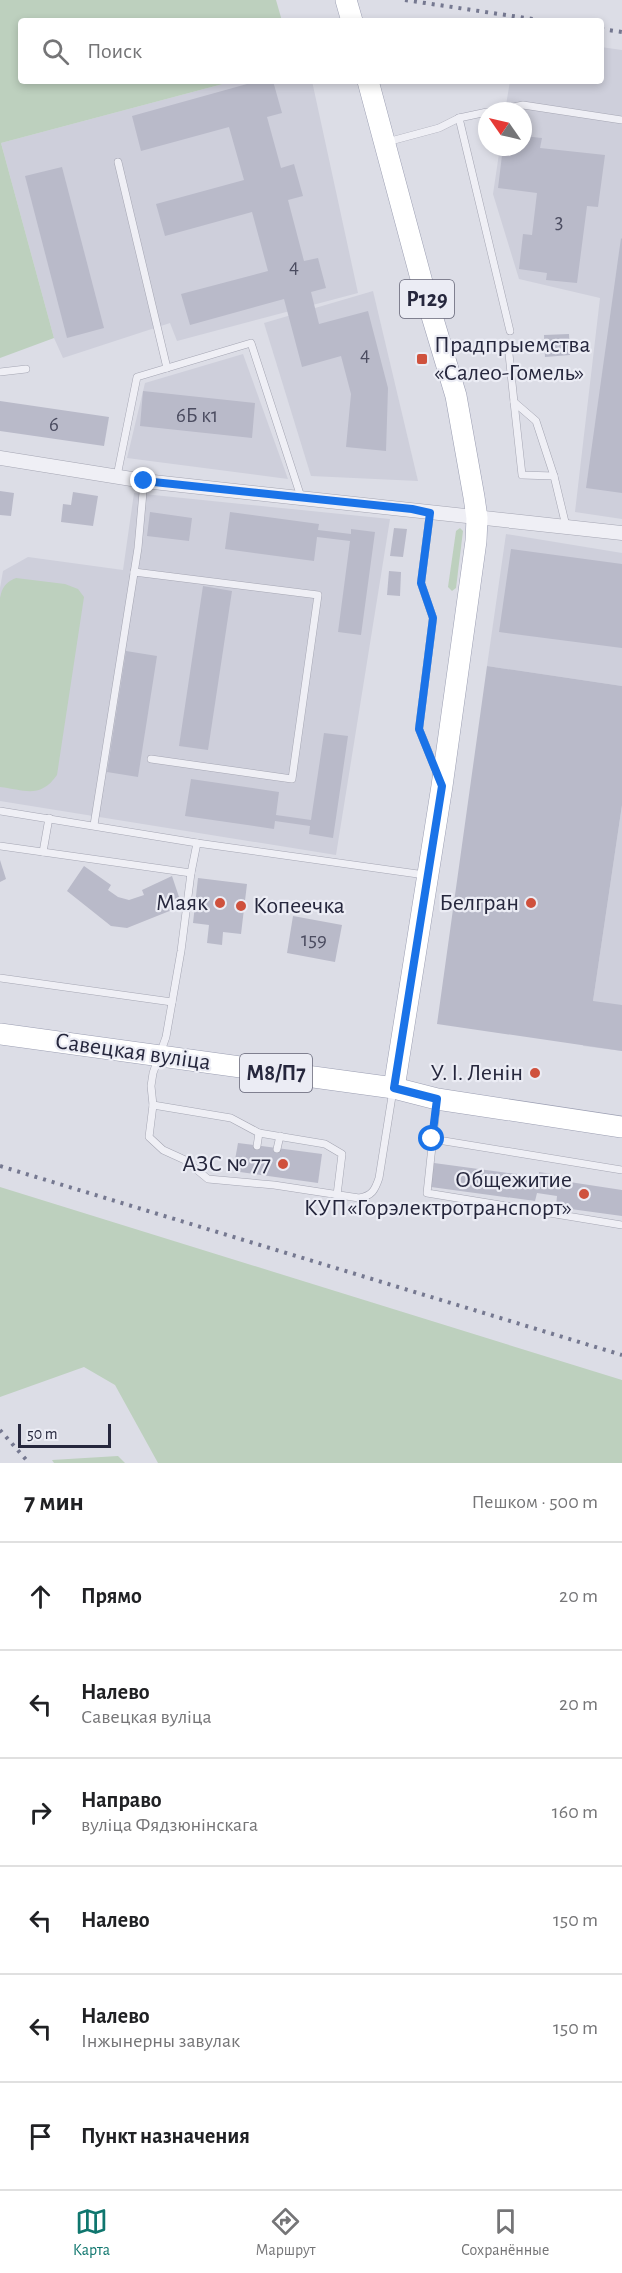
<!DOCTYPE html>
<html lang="ru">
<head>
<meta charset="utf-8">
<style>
	:root { --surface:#fff; --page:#f2f2f2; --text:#202124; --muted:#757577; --line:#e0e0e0; --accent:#0f766e }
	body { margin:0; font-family:"Alegreya Sans",sans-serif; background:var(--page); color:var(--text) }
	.compass { position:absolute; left:478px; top:102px; width:54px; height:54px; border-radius:50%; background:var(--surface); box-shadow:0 3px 9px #0003; rotate:304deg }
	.scale { position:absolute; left:18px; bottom:15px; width:93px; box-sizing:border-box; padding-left:6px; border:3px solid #26273d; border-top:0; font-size:16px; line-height:21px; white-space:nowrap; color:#26273d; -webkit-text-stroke:4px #ebecf4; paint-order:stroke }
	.stop { position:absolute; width:18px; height:18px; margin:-14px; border:4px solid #1a73e8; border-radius:50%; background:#fff }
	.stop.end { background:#1a73e8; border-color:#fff; box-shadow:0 2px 6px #0008 }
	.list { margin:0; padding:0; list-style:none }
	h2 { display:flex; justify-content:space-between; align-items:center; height:78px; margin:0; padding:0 24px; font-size:26px }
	h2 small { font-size:20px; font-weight:400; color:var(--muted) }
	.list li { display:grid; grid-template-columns:39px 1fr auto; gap:18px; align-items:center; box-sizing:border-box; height:108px; padding:0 24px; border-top:2px solid var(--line) }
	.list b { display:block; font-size:22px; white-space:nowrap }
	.list p { margin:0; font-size:20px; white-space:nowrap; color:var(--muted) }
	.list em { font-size:20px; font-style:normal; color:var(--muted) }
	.icon { flex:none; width:33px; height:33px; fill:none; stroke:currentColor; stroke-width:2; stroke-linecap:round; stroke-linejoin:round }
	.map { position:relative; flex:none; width:622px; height:1463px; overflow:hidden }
	.search { position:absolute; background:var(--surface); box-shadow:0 3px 9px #0003; left:18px; right:18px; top:18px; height:66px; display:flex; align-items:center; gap:15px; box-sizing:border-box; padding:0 21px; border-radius:6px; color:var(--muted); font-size:22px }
	.sheet { height:726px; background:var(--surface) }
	nav { display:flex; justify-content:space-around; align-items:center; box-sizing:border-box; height:84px; border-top:2px solid var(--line); background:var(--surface); font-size:16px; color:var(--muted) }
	nav a { display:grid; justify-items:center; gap:3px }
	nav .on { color:var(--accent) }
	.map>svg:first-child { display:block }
	.built { fill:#cecfdb }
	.green { fill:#bdd0be }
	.building { fill:#b9bac9 }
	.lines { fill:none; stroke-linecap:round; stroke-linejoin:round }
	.service-casing { stroke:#a5a6b3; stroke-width:8 }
	.minor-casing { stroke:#a5a6b3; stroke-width:15 }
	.primary-casing { stroke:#9b9eb2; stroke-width:22 }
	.service { stroke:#efeff5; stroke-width:7 }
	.minor { stroke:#efeff5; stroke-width:14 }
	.primary { stroke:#fff; stroke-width:21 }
	.rail { stroke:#757890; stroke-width:4; stroke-dasharray:3 6; stroke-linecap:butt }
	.route { stroke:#1a73e8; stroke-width:8 }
	.poi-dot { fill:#cf513d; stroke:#ebecf4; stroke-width:2 }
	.labels { text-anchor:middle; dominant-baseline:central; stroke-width:4.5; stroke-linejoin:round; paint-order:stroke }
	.number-label { font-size:21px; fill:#4b4c60 }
	.shield { fill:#ebecf4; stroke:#616274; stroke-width:1.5 }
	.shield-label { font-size:22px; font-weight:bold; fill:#26273d }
	.poi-label { font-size:24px; fill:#26273d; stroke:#ebecf4; text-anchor:end }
	.street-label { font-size:24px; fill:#26273d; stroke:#ebecf4 }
</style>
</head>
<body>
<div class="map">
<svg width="622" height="1463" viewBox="0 0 622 1463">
	<rect width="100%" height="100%" fill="#dcdde6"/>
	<g class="built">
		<path d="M601,47l21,3v469l-47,-7 25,-214 -81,-19 -26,-85 7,-47h23v-36h-18l5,-30h91z"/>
		<path d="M234,81h78l46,212 -181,48 -7,-18 -107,35 -9,-20 -53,-195z"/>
		<path d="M373,291l45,190 -107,-5 -47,-153z"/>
		<path d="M243,354l45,125 -161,-21 18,-75z"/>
		<path d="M134,493l256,26 -54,336 -336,-54v-213l3,-17 25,-14 95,13z"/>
		<path d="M506,534l116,19v133l-135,-20z"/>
		<path d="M622,805v246l-39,-5 10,-45z"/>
	</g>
	<g class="green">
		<path d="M0,0h276l6,21h-261v60h213l-233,62 53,195 -54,20z"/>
		<path d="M460,528l3,3 -7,57 -4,3 -4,-4 8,-56z"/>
		<path d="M16,578l49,6 13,5 6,8 -27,178c-17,24 -32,15 -57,12v-189c2,-11 6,-16 16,-20z"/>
		<path d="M0,1187l622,193v83h-464l-43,-78 -31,-18 -84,30z"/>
		<path d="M118,1456l7,7h-71l-2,-3z"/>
	</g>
	<g class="building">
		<path d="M258,81h15l9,32 -15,4 14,51 13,-4 9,32 -15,4 16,61 14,-3 8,30 -15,4 8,32 49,-13 20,77 -2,63 -40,-4 5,-53 -10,-38 -39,11 -18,-68 -94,26 -9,-31 87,-23 -16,-59 -87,24 -9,-32 88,-24 -15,-53 -88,24 -9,-35z"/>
		<path d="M523,136l19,2 -2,10 65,7 -7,52 -11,-1 -10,77 -31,-3 1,-7 -28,-4 4,-35 9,1 5,-42 -39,-5 5,-41h20z"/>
		<path d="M62,167l42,161 -37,10 -42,-162z"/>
		<path d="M621,238l1,1v254l-36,-5z"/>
		<path d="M569,334l1,21 -25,2 -1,-22z"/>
		<path d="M143,391l112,12 -3,35 -112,-12z"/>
		<path d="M0,401l109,16 -5,29 -104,-15z"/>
		<path d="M0,491l14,2 -3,23 -11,-1z"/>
		<path d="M73,492l25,4 -5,30 -32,-4 2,-18 8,1z"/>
		<path d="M150,512l42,6 -3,23 -42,-5z"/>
		<path d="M230,512l89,12 -1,6 33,4v-5l24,3 -14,103 -23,-3 12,-91 -33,-4 -3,24 -89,-12z"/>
		<path d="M394,528l13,1 -4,28 -13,-1z"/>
		<path d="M511,549l111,15v84l-123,-16z"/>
		<path d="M389,571l12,1 -1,24 -13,-1z"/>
		<path d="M203,586l29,5 -24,159 -29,-4z"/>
		<path d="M126,651l31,5 -19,121 -31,-5z"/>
		<path d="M487,666l135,20v119l-29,196 29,4v46l-185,-27z"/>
		<path d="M324,733l24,3 -15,102 -24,-4 1,-8 -35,-5 -1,8 -89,-13 6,-37 88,13 -3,23 35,5z"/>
		<path d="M0,860l6,19 -6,3z"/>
		<path d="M84,866l27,19 -3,5 10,7 11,3 15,-5 -2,-5 30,-14 10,30 -55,22 -16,-2 -44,-35z"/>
		<path d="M198,878l49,6 -6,50 -18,-2 -1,13 -15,-2 2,-18 -16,-2z"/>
		<path d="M293,916l49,9 -7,37 -48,-9z"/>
		<path d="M238,1143l84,11 -4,29 -85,-12z"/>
		<path d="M434,1163l105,14v-5l25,4 -1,5 59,9v26l-66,-9 1,-11 -20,-3 -2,8 -104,-14z"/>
	</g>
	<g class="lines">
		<g class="service-casing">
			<g id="service">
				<path d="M493,111l30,-6 99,15"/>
				<path d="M459,118l28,-6"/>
				<path d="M387,142l52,-14 20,-10 51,213"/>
				<path d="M118,162l49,206"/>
				<path d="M509,354l5,48 22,19 18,55 12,50"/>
				<path d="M0,372l26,-3"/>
				<path d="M514,402l8,73 32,1"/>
				<path d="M117,476l20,-99 114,-34 50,154"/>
				<path d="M430,513l-9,70 12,35 -14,111 18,44"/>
				<path d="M134,572l184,23 -26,184 -141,-20"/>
				<path d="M0,811l197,32 228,32"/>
				<path d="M94,825l44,-277 6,-67"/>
				<path d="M197,843l-6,30 -10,78 -15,86 -13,36 -2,13 2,19 -4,32 14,13 22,10 23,19 66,6 85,13c13,-2 16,-8 20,-20l14,-88"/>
				<path d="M0,846l191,27"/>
				<path d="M43,852l6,-34"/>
				<path d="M0,978l172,24"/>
				<path d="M437,1100l-10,93 195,32"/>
				<path d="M153,1105l78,13 28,15 66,11 17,10 -5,41"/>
				<path d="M432,1139l190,31"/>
				<path d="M257,1146l2,-13"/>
				<path d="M277,1149l3,-13"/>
			</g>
		</g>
		<g class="minor-casing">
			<path id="minor" d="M0,458l144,23 478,52"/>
		</g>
		<g class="primary-casing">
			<g id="primary">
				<path d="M346,0l6,21"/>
				<path d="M368,81l55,205 33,110 18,101 3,21 -1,23 -34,245 -48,302"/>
				<path d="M0,1034l394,54 43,11 185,28"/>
			</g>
		</g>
		<use href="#service" class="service"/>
		<use href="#minor" class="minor"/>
		<use href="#primary" class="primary"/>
		<g class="rail">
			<path d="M405,0l141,21"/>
			<path d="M601,29l21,3"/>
			<path d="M0,1166l622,189"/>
			<path d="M0,1430l29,33"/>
		</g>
	</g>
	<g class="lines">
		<path class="route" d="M144,481l268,28 18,4 -9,70 12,35 -14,111 23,57 -48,302 43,11 -5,40"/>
	</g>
	<g class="poi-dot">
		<rect x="416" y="353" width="12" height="12" rx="3"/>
		<circle cx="220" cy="903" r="6"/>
		<circle cx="531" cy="903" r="6"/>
		<circle cx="241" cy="906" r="6"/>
		<circle cx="535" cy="1073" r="6"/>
		<circle cx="283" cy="1164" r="6"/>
		<circle cx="584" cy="1194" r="6"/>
	</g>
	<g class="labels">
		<g class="number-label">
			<text x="559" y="221">3</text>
			<text x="294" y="266">4</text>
			<text x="365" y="354">4</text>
			<text x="197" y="415">6Б к1</text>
			<text x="54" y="424">6</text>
			<text x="314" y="939">159</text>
		</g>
		<g class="shield">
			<rect x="400" y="280" width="54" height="38" rx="4.5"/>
			<rect x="240" y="1054" width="72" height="38" rx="4.5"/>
		</g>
		<g class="shield-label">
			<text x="427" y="299">Р129</text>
			<text x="276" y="1073">М8/П7</text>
		</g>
		<g class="poi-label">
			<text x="434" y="345" text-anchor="start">Прадпрыемства<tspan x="434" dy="28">«Салео-Гомель»</tspan></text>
			<text x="208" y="903">Маяк</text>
			<text x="519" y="903">Белгран</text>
			<text x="253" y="906" text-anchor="start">Копеечка</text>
			<text x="523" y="1073">У. І. Ленін</text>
			<text x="271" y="1164">АЗС № 77</text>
			<text x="572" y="1180">Общежитие<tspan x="572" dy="28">КУП«Горэлектротранспорт»</tspan></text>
		</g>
		<g class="street-label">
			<text transform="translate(133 1052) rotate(8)">Савецкая вуліца</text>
		</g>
	</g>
</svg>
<svg class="compass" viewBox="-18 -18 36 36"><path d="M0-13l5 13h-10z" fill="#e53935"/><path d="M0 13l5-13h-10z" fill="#757577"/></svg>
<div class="scale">50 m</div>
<div class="stop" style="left:432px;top:1139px"></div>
<div class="stop end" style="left:144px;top:481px"></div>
<div class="search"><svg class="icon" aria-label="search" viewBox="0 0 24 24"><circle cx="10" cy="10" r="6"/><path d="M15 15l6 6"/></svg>Поиск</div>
</div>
<section class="sheet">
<h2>7 мин<small>Пешком · 500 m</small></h2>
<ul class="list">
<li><svg class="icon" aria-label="ahead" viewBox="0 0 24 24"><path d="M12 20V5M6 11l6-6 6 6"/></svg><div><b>Прямо</b></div><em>20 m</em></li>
<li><svg class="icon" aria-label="left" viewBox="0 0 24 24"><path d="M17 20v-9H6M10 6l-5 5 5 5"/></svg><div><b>Налево</b><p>Савецкая вуліца</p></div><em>20 m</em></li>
<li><svg class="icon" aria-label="right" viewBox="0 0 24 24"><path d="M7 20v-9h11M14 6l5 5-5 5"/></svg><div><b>Направо</b><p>вуліца Фядзюнінскага</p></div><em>160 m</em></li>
<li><svg class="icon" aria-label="left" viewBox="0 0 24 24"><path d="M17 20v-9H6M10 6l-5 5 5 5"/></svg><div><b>Налево</b></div><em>150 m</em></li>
<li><svg class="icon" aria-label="left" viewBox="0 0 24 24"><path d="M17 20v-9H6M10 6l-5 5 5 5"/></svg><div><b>Налево</b><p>Інжынерны завулак</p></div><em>150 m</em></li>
<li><svg class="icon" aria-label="arrive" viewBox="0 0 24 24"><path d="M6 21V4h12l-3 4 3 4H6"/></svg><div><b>Пункт назначения</b></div></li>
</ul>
</section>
<nav>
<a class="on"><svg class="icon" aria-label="map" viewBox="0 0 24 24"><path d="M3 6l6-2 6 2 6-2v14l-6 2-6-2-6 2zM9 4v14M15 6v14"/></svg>Карта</a>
<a><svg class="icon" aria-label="directions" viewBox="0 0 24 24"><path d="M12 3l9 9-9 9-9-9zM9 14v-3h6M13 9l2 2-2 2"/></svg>Маршрут</a>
<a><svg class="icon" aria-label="saved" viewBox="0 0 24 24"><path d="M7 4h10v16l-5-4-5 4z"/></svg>Сохранённые</a>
</nav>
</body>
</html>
